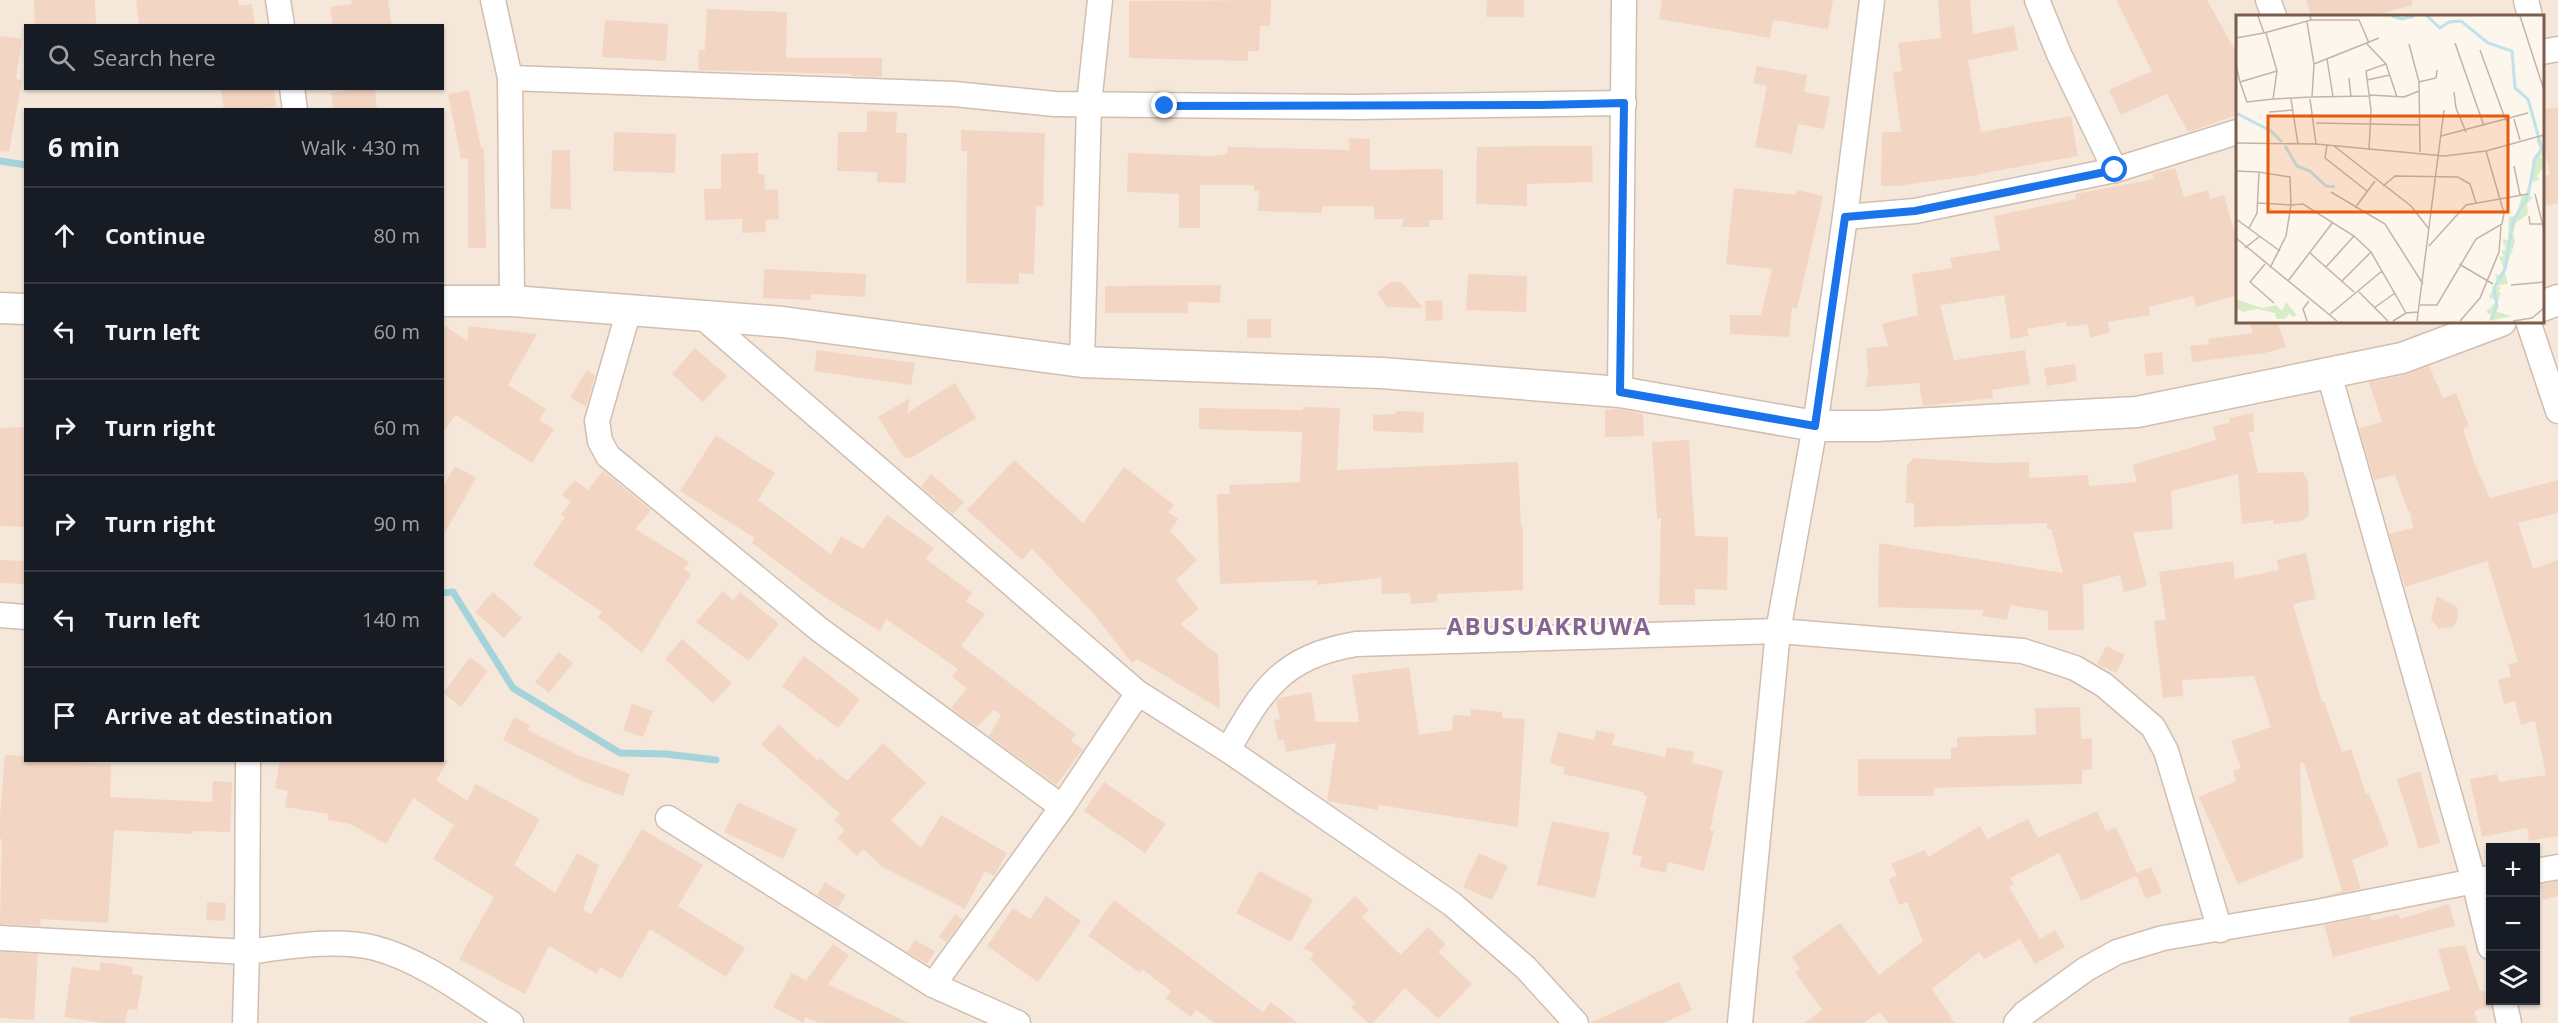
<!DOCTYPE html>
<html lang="en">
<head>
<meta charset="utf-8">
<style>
	:root { --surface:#171b24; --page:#20242c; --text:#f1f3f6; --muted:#9ea1a6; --line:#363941 }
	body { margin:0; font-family:"Open Sans",sans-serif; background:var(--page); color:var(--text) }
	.controls { position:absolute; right:18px; bottom:18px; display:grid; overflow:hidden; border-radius:0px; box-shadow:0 2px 4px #0004 }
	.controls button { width:54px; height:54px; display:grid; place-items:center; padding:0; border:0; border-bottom:2px solid var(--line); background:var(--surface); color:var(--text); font:30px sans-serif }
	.stop { position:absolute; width:18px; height:18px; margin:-14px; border:4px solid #1a73e8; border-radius:50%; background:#fff }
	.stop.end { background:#1a73e8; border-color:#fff; box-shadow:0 2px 6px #0008 }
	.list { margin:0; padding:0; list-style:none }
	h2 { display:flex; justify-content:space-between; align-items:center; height:78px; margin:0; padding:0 24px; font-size:26px }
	h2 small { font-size:20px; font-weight:400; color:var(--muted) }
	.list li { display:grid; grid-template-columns:39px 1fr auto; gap:18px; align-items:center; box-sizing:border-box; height:96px; padding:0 24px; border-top:2px solid var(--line) }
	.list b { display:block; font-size:22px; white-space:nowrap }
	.list em { font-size:20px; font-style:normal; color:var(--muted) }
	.icon { flex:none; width:33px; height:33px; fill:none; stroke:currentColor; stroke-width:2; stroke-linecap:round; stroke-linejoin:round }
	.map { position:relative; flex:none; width:2558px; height:1023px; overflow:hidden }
	.search { position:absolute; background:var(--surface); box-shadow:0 2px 4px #0004; left:24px; top:24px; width:420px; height:66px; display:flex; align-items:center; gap:15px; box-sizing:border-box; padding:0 21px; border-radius:0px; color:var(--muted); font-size:22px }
	.panel { position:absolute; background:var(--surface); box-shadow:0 2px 4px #0004; left:24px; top:108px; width:420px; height:654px; border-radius:0px }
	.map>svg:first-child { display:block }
	.residential { fill:#f5e8da; fill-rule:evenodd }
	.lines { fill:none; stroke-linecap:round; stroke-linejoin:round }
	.stream { stroke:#a5d3da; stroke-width:7 }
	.building { fill:#f3d5c3 }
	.minor-casing { stroke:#d1beb0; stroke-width:27 }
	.tertiary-casing { stroke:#d1beb0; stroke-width:33 }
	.minor { stroke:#fff; stroke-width:24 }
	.tertiary { stroke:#fff; stroke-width:30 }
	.route { stroke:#1a73e8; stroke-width:8 }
	.labels { text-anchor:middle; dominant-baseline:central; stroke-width:4.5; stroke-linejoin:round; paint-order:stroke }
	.district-label { font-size:24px; font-weight:bold; letter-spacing:1.5px; fill:#846695; stroke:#fffaf3 }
	.inset-river { fill:none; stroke:#bfe3e8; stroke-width:3 }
	.inset-road { fill:none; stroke:#c5b3a7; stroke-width:1.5 }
	.view { fill:#e8590c; fill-opacity:0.15; stroke:#e8590c; stroke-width:3 }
	.inset-edge { fill:none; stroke:#7a5c4d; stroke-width:3 }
</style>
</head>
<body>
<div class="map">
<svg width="2558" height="1023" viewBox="0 0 2558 1023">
	<rect width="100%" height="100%" fill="#fdf6ec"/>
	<path class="residential" d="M0,0h2558v1023h-2558zM2237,16h305v305h-305zM26,26h416v62h-416zM26,110h416v650h-416zM2490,848h46v152h-46z"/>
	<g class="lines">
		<g class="stream">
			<path d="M0,161l26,4"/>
			<path d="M442,593l11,-1 60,96 107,65 46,1 50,6"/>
		</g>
	</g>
	<g class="building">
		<path d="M34,0h61l1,26h-61z"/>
		<path d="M136,0h102l1,6 13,-2 3,22h-116z"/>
		<path d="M351,0h37l4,26h-59l-3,-19 22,-3z"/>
		<path d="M1271,0l-1,26h-10l-1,25h-11v10l-119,-3v-57z"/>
		<path d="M1487,0h37v17h-38z"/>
		<path d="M1662,0h171l-5,29 -55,-9 -3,18 -111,-19z"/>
		<path d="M1938,0h32l3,34 41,-8 4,24 -50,10 13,72 90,-16 7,40 -99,18v1l-82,11h-16l1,-54h19l-8,-60 9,-1 -4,-28 43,-5z"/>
		<path d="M2116,0h91l30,54v61l-49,17 -21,-38 -46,21 -12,-25 43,-19z"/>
		<path d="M2306,0h106l1,5 -40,11h-62z"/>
		<path d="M707,9l80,3 -1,46h96v19l-30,-1v-2l-154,-4 1,-20h6z"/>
		<path d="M605,20l63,4 -2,37 -64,-4z"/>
		<path d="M0,36l22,3 -6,40 6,1 -13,72 -9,-1z"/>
		<path d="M1757,66l50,9 -3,17 26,5 -6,32 -26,-5 -6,30 -37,-7 12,-61 -14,-3z"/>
		<path d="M221,88h53l2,19 -52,3z"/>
		<path d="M365,88h10l2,22h-44l-2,-17z"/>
		<path d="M469,90l12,58h3l2,100h-18v-90l-7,1 -13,-65z"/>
		<path d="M2558,107v96l-17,4v-31l9,-1 -9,-39v-26z"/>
		<path d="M867,111l30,1 -1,21h11l-1,50 -29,-1v-10l-40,-1 1,-39h29z"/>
		<path d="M961,130l84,3 -2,73h-7l-2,68 -15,-1v11l-53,-1 1,-132h-6z"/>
		<path d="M614,132l62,2 -1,39 -62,-2z"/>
		<path d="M1349,138l21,1v31l73,-1v51h-14v7h-27l1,-8h-29v-13h-52v7l-64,-2 1,-20h-5v-6h-54v43h-21v-34l-52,-2 1,-39 82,3 17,-2 1,-7 121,3z"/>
		<path d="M1540,146h52l1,36 -66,2v22l-51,-2 1,-57z"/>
		<path d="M552,150h18l1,59h-21z"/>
		<path d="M758,153v21h6l1,16 13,-1 1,30 -14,1 1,12 -24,1v-14l-37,1 -1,-31h17v-35z"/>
		<path d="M2175,168l9,29 24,-7 2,9 14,-4 13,46v54l-41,12 -3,-11 -44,11 1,8 -42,7 2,10 -20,6 -2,-14 -21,3 -1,-5 -39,7 2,7 -18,3 -7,-44 -64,10 14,55 71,-10 5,34 -38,6 1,8 -70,8 -4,-23 -54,4 3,-13 -2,-26 22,-2 -6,-22 36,-9 -6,-41 40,-6 -2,-10 50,-8 -6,-34 82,-17 -1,-5 79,-15 -2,-5z"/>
		<path d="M1734,188l62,7 1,-5 26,6 -26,113 -5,-1 -3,29 -59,-3v-19h31l11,-46 -46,-5z"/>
		<path d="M764,269l102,5 -1,23 -54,-3v6l-48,-2z"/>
		<path d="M1468,274l59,2 -1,36 -60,-2z"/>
		<path d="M1390,282h11l22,26 -36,-1 -10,-14z"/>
		<path d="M1221,285l-1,18 -32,-1v11h-83v-27z"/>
		<path d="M1442,300l1,20 -17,1 -1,-20z"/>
		<rect x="1247" y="319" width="24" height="19"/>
		<path d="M2249,321h28l9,26 -21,6 -73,9 -2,-16 19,-2 -1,-5 45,-6z"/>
		<path d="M442,324l25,17 2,-15 68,8 -29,51 38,24 -7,11 15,9 -22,34 -76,-48 -14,18z"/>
		<path d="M695,348l32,28 -24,26 -31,-28z"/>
		<path d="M817,350l98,13 -4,22 -97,-14z"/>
		<path d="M2162,352l2,22 -18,2 -2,-22z"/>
		<path d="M2075,364l2,17 -30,5 -3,-18z"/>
		<path d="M2429,366l14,32 13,-5 13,33 -6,3 11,33 16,36 68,-18v33l-40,10 15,46 25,-9v276l-29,5 -2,-13 -45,9 -12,-58 27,-5 2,8 47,-7 -11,-54 -14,4 -6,-24 -11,3 -6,-24 13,-3 -3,-13 10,-2 -31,-101 -82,26 -16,-53 24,-6 -3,-17h-2l-13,-36 -21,5 -15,-52 23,-6 -13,-40 36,-7z"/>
		<path d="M587,370l8,5 -9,32 -16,-10z"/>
		<path d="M955,383l21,35 -65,40h-7l-26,-41 32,-19 -3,15z"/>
		<path d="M1303,407l37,1 -3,62 181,-8 3,65h2v63l-86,4v8l-26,2 -1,-11 -28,1 -1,-16 -64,7v-5l-97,4 -3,-90h13l-1,-9 71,-3 2,-50 -103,-3v-21l104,2z"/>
		<path d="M1620,409l23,5 1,22 -39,1v-27z"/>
		<path d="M1396,411l28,1 -1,21 -50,-2v-16l23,-1z"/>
		<path d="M2253,413l1,19h-5l9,41 45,-1 5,9 1,34 -7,6 -29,3v-4l-31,4 -4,-50 -67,17 2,38 -40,4 14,53 -23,6 -4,-17 -37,10 1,45h-36v-19l-38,-6 -3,15 -25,-4 2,-6 -106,-3 1,-64 184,30 -12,-44h-4v-6l-133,4v-24h-8l1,-38 7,-7 77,5 38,-1v16l59,-3 1,11 48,-4 -5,-17 84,-25 -3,-14 17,-3 -1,-5z"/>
		<path d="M26,427v100l-26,-1v-98z"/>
		<path d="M716,435l59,38 -17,27 73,54 10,-18 22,13 24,-34 47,33 -8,11 46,34 -6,8 19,13 -24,32 115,88 -5,7 12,8 -27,36 -67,-49 12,-21 -7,-5 -17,17 -26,-19 16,-20 -15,-11 6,-8 -72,-50 -6,12 -54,-33 -74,-55 3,-5 -75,-47z"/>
		<path d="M1689,440l6,96 33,1 -1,53 -32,-1v16h-36l2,-87 -4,1 -5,-77z"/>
		<path d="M1014,460l69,63 41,-56 50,38 -6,7 10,7 -8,12 27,29 -21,20 23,29 -19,15 38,31 2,54 -83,-50 -5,4 -39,-50 -61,-64 -10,11 -55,-50z"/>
		<path d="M455,466l21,12 -34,60v-50z"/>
		<path d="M603,471l48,39 -16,19 54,33 -5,7 7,5 -49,79 -44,-36 4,-5 -69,-47 32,-48 -4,-3 10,-12 -9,-7 13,-15 13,10z"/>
		<path d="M931,474l33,28 -11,12 -32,-27z"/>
		<path d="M2306,553l10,46 -23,5 29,98 2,-1 18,51 9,-3 15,45 3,-1 20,52 -37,15 9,29 -44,9 25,-7 -38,-128h-4l3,95 -65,26 -39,-87 37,-16 -3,-10 8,-3 -10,-27 40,-14 -17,-51 -72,4 1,16 -20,2 -9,-77 12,-1 -7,-48 74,-11 2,18 44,-9 -2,-10z"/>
		<path d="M0,560l26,1v23l-26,-1z"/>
		<path d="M723,591l10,9 7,-8 39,32 -30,37 -53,-39z"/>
		<path d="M493,592l29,26 -18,20 -29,-26z"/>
		<path d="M2437,596l20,11 1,11 -5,9 -14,2 -8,-10z"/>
		<path d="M682,639l50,44 -19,20 -48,-44z"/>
		<path d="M2106,646l19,9 -9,18 -19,-9z"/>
		<path d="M559,652l14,11 -24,30 -14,-11z"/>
		<path d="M804,656l56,43 -22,29 -56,-42z"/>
		<path d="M470,657l18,14 -27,36 -18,-14z"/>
		<path d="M1409,667l10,68 33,-5 1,-15 18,1v-7l31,3v6l23,1 -7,108 -139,-22 -2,5 -50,-9 9,-58 -50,9 -2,-12 -6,1 -4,-21 6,-1 -4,-18 3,-3 32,-6 5,30h43l-7,-47z"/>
		<path d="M632,704l21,7 -10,26 -20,-7z"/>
		<path d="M2080,707l1,32 11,-1v31l-10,1v14l-148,4v8h-76v-37h93v-11l6,-1v-10l79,-2 -1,-27z"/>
		<path d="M514,717l16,8 -3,5 51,25 52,19 -7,22 -39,-14 -81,-42z"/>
		<path d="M779,725l39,36 2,-3 27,23 36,-38 43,40 -35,37 30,28 20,-33 66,38 -13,23 -9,-5 -20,38 -84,-43 -18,-17 -6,7 -20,-18 8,-8 -11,-10 6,-6 -79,-70z"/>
		<path d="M1596,730l19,4 -3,11 53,12 2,-10 27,5 -2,11 31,7 -13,60 4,1 -10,40 -36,-9 -2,11 -27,-6 3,-10 -10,-3 15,-58 -4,-1v-3l-80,-18 2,-6 -15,-5 8,-31 36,8z"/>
		<path d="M5,755l21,1v4l85,4 -1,33 102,5 1,-21 19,1 -2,50 -37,-1 -1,3 -78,-4 -6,93 -67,-4 -1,7 -40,-2 2,-85h-2v-23z"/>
		<path d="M280,760h169l-13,20 31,21 9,-17 64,35 -26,46 41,28 22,-40 22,12 -16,45 8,4 51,-85 61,36 -25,41 67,42 -19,29 -76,-48 -29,50 -21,-12 -3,7 -48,-28 -24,48 -66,-35 35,-62 -61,-38 21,-34 -41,-27 -27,46 -36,-20 -22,-4 1,-6 -44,-7 3,-16 -13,-3z"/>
		<path d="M2420,771l20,72 -21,6 -22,-70z"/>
		<path d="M1104,782l62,42 -21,29 -61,-42z"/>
		<path d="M738,802l59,27 -14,30 -59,-27z"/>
		<path d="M2097,811l9,20 10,-4 21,46 14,-6 11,25 -16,7 -10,-23 -55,25 -22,-48 -49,25 4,6 -5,3 31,52 15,-9 10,17 -30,17 -15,-25 -36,20 -5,-7 -47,37 23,34h-67l-8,-11 -16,11h-60l18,-13 -27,-38 5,-3 -8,-12 48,-34 39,52 44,-34 -16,-39 -8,3 -10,-26 8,-3 -6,-12 34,-14 3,7 52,-31 7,13 41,-20 10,19z"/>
		<path d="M1552,821l58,12 -15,65 -58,-13z"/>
		<path d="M1479,853l29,13 -16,34 -29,-13z"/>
		<path d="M1259,871l54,28 -22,43 -55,-29z"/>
		<path d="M2558,881v15l-15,4 -3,-15z"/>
		<path d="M825,882l21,13 -8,13 -21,-13z"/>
		<path d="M1046,896l35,25 -43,61 -51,-36 26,-38 17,11z"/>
		<path d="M1355,896l14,14 -7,7 39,38 27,-28 18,17 -8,8 34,32 -34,35 -33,-31 -32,35h-5l-17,-16 4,-4 -45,-44 4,-5 -11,-6z"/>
		<path d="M1114,900l149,112 8,-10 27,21h-83l-19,-13 -5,7 -26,-19 6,-7 -29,-22 -2,4 -52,-37z"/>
		<path d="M207,902l19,1 -1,18 -19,-1z"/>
		<path d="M2449,904l6,22 -122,31 -9,-32 46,-9 1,5 27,-7 2,5z"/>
		<path d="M955,914l8,6 -17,22 -7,-5z"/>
		<path d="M915,940l20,11 -8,13 -20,-12z"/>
		<path d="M833,944l16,11 -21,29 81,39h-90l-13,-6 -3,6 -30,-16 19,-34 14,8z"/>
		<path d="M2465,945l15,46 4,-1 5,16 -15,5 4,12h-129v-6l101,-27 -12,-41z"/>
		<path d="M0,952l38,2 -4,66 -34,-2z"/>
		<path d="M101,962l32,5 -1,7 11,2 -6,34 -9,-1 -3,14h-22l-39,-6 8,-50 27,4z"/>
		<path d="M1679,982l13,28 -29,13h-73z"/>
	</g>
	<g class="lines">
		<g class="minor-casing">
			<g id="minor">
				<path d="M278,0l4,26"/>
				<path d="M493,0l17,78 2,223"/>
				<path d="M2037,0l22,54 56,116"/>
				<path d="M2268,0l6,16"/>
				<path d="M2526,0l4,16"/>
				<path d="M2542,52l16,-3"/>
				<path d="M510,78l444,16 101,10 301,3 268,-4"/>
				<path d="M292,88l3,22"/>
				<path d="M1845,217l70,-6 200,-41 122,-38"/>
				<path d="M629,310l-32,111 3,20 8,15 212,174 242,177"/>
				<path d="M700,315l438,378 90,57 224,154 74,64 50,55"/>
				<path d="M2528,321l30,90"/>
				<path d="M1082,362l7,-258 11,-104"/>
				<path d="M2329,374l145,507 16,66"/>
				<path d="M1620,392l4,-392"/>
				<path d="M0,615l26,2"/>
				<path d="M1228,750c35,-62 54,-93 128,-106l422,-13 245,20 52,17 29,17 49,42 13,24 54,179"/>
				<path d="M668,818l265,167 85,38"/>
				<path d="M2536,871l22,-4"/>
				<path d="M0,938l247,14 1,-192"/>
				<path d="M933,985l129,-178 76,-114"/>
				<path d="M2504,1000l5,23"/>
				<path d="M245,1023l2,-71c39,-5 90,-14 128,-4 49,13 93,48 136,75"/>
				<path d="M1740,1023l38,-392 37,-205 30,-209 27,-217"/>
				<path d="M2016,1023l9,-10 61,-44 31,-17 46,-14 154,-26 173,-34"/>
			</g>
		</g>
		<g class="tertiary-casing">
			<g id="tertiary">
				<path d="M442,301h70l271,21 299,40 300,11 238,19 195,34h61l261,-14 265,-54 99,-37"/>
				<path d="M2542,306l16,-6"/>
				<path d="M0,308l26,1"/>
			</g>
		</g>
		<use href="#minor" class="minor"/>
		<use href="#tertiary" class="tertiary"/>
	</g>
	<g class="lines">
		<path class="route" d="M1165,106l375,-1 84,-2 -4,289 195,34 30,-209 70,-6 200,-41"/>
	</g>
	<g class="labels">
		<g class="district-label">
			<text x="1549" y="625">ABUSUAKRUWA</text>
		</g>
	</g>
	<g transform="translate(2236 15)">
		<rect width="308" height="308" fill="#fdf6ec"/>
		<path d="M303,122l4,10v9h-4l4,3v8l-6,9 2,4 -9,3v9l-4,1 8,-23 -2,-10 9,-9 -5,-11zM286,180l11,2 -6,7 1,10 -12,9 -3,11 2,8 -10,30 3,12 -13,2 6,1 -3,5 3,1 -7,18 18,5 -23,5 2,-6 -5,-3 11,-11 -8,-4 8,-15 -2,-8 4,1 5,-6 -5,-12 5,-1 -3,-5 5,-2 -4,-10 6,1 1,-23 7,-1zM0,284l26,9 14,-3 6,6 4,-9 11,13 -5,2 -2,-4 -5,6h-9l-1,-6 -18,-4 -14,3 -7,-4z" fill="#d8ecc9"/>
		<path class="inset-river" d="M156,1l10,3 12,-3M191,1l13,12 9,-6 12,-1 27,22 24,8 3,37 13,11 14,50 -7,9 -7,38 -15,25 -8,48 -11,19 3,18 -6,14M0,98l35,18 11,11M49,131l12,20 13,5 16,15 9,1"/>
		<path class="inset-road" d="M284,1l24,74M75,5h48l10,23M28,18l47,-13 -1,-4M0,23l28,-5 -6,-17M219,28l29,83M131,29l19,20 -20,7 5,39 -2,40M173,29l10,38 1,70M244,35l26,71M91,44l6,38M78,49l65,-26M150,49l11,33M0,51l4,16 37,-11 -11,-38M113,63l2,19M131,65l23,-5M4,67l7,20 26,-3 4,-28M183,67l17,-4 1,-8M218,77l2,16 10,24M134,80l34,2 15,-6M76,82l59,-1M37,84l39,-2 2,-33 -7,-42M55,84l7,45M74,84l6,45M33,97l24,-2M278,104l6,21M80,108l104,2M205,121l87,-23M0,128l80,1 128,12 42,-5 58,-16M91,130l-2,13 42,33M98,131l77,60 18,23M278,151l6,29M0,156l23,1M147,171l12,-10 63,1 12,7 6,19M95,177l54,32 38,60M299,179l9,36M119,193l20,-27M293,201l1,8h12M0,204l44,32M13,213l8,-15 2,-41 31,5 1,28 -33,-2M0,223l101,83M193,231l37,-41 62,-11M9,233l15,-12M74,238l44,39M29,249l-15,18 24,21M223,249l34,20M90,252l28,-31M34,253l16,-32 5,-31 12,-1 51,32 17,16 35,61M52,266l45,-59M106,266l29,-29M275,270l33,-3M123,277l29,29M184,290h17l39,-66 26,-15 2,-11 -18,-62M138,293l21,-15M93,300l53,-44M71,306l-4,-12 6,-8M157,306l13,-8 12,-1M181,306l27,-211M224,306l20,-23 19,-46 2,-26M277,306l19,-3 12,-10"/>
		<path class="view" d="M32,101h240v96h-240z"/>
		<rect width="308" height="308" class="inset-edge"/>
	</g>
</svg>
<div class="controls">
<button>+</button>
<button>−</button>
<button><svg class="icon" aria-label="layers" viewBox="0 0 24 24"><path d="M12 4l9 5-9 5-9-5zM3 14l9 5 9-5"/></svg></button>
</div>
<div class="stop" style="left:2115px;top:170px"></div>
<div class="stop end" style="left:1165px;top:106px"></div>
<div class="search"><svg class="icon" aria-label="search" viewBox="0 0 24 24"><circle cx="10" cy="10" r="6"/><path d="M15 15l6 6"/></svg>Search here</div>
<section class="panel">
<h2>6 min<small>Walk · 430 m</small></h2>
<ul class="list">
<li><svg class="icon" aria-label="ahead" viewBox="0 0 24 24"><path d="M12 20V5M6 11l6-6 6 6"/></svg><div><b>Continue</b></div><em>80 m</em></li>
<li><svg class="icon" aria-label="left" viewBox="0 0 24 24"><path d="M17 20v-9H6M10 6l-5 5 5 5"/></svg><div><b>Turn left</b></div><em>60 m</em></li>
<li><svg class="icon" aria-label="right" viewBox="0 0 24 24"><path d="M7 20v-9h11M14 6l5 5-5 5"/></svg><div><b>Turn right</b></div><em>60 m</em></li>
<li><svg class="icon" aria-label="right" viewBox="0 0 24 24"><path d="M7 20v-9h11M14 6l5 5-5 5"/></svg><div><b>Turn right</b></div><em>90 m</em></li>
<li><svg class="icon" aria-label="left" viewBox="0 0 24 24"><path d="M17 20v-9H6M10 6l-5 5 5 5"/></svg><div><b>Turn left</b></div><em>140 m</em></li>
<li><svg class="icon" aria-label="arrive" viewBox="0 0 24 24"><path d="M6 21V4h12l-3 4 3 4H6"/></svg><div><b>Arrive at destination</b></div></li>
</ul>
</section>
</div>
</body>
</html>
